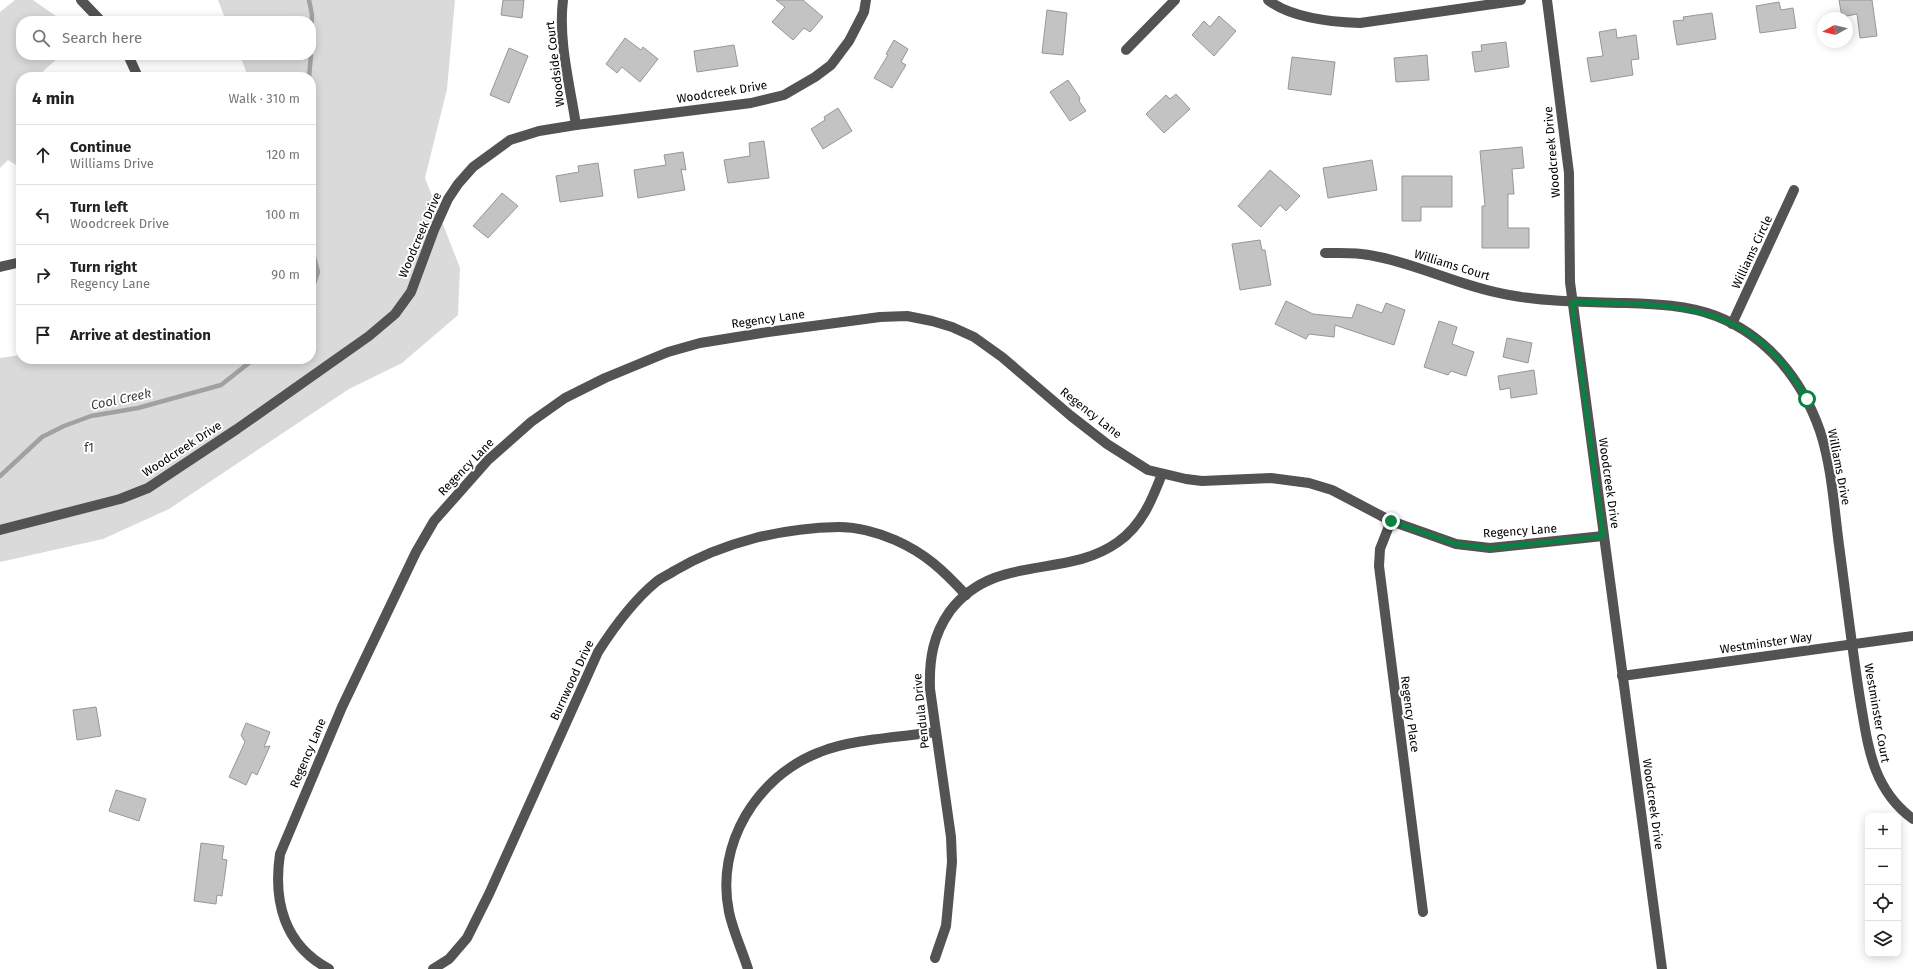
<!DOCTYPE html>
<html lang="en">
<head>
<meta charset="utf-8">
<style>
	:root { --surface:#fff; --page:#f2f2f2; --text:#222; --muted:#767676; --line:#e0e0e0 }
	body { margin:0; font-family:"Fira Sans",sans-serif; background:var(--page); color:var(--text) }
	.controls { position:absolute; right:12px; bottom:12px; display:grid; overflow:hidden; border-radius:8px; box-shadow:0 2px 10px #0003 }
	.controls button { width:36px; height:36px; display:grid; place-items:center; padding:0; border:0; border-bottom:1px solid var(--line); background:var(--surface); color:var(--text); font:20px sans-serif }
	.compass { position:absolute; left:1817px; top:12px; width:36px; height:36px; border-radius:50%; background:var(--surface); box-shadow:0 2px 10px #0003; rotate:262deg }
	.stop { position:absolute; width:12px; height:12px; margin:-9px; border:3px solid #0b8043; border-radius:50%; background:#fff }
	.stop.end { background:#0b8043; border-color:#fff; box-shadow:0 1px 4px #0008 }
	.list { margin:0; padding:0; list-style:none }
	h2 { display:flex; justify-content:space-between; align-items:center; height:52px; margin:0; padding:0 16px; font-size:17px }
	h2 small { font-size:13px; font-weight:400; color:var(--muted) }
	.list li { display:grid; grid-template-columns:26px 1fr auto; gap:12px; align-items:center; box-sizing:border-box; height:60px; padding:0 16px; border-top:1px solid var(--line) }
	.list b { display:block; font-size:15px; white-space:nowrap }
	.list p { margin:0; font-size:13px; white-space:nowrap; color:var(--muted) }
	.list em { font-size:13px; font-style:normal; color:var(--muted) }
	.icon { flex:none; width:22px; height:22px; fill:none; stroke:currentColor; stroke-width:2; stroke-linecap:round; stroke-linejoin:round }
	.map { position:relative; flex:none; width:1913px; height:969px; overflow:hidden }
	.search { position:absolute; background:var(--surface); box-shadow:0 2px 10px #0003; left:16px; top:16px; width:300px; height:44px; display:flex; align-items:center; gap:10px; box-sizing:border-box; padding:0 14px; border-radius:16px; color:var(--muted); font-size:15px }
	.panel { position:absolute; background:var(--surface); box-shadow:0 2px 10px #0003; left:16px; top:72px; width:300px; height:292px; border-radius:16px }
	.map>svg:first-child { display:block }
	.green { fill:#dadada }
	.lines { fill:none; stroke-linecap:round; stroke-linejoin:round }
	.stream { stroke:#a1a1a1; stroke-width:4.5 }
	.building { fill:#c3c3c3; stroke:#979797 }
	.minor { stroke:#535353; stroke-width:10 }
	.route { stroke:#0b8043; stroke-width:5 }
	.labels { text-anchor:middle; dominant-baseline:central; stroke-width:4; stroke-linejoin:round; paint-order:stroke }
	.street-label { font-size:12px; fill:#000; stroke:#fff }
	.park-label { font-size:12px; fill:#313131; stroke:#fff }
	.water-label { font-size:13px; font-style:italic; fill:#424242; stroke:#fff }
</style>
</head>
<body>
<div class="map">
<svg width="1913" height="969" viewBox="0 0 1913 969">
	<rect width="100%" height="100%" fill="#fff"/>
	<g class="green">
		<path d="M15,0h18l30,21h-42v34h40l-22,20v2h-18v91l-13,-8 -8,8v-156z"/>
		<path d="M218,0h237l-8,89 -22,89 35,90 -2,47 -56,48 -53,26 -180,120 -66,30 -103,23v-204l21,-3v4h290v-282h-63l-8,-22h71v-34h-85z"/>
	</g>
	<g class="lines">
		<g class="stream">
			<path d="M309,0l3,15 -1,33"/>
			<path d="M309,77l2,-22"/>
			<path d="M311,246l7,26 -7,20"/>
			<path d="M0,476l42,-39 22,-11 27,-10 47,-8 83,-23 33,-26"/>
		</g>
	</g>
	<g class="building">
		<path d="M503,0h21l-2,18 -21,-3z"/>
		<path d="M776,0h27l20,17 -13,15 -6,-4 -11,12 -21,-18 13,-15z"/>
		<path d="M1839,0h33l5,36 -17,2 -3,-24 -15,3z"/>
		<path d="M1779,2l2,8 12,-2 3,20 -36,5 -4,-27z"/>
		<path d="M1047,10l20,3 -4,42 -21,-2z"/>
		<path d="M1712,13l4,26 -39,6 -4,-24 11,-1 -1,-3z"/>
		<path d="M1219,16l17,15 -22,25 -22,-21 12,-14 6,6z"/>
		<path d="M1616,29l1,9 19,-3 3,24 -8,1 2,15 -42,7 -4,-24 16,-2 -4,-24z"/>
		<path d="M625,38l16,12 2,-3 15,12 -18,23 -18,-15 -5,6 -11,-9z"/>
		<path d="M894,40l14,9 -7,13 5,3 -14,23 -18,-10 14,-23 -2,-1z"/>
		<path d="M1506,42l3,25 -34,5 -3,-20 10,-1 -1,-6z"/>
		<path d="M734,45l4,21 -41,6 -3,-21z"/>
		<path d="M509,48l19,8 -19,47 -19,-8z"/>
		<path d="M1427,55l2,25 -33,2 -2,-24z"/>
		<path d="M1292,57l43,5 -4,33 -43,-6z"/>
		<path d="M1068,80l12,18 -1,3 7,10 -16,10 -20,-29z"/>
		<path d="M1176,94l14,15 -26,24 -18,-19 20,-19 4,4z"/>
		<path d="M838,108l14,23 -29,18 -12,-20 14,-9 -1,-3z"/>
		<path d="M764,141l5,37 -41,5 -4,-23 26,-4 -1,-13z"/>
		<path d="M1522,147l2,21 -12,1 2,25h-6v34h21v20h-47v-42h3l-5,-55z"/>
		<path d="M683,152l3,18 -5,-1 4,21 -47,8 -4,-28 32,-5 -2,-10z"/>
		<path d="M1372,160l5,30 -49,8 -5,-30z"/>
		<path d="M598,163l5,33 -43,6 -4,-26 23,-4 -1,-6z"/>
		<path d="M1270,170l30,26 -14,15 -6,-6 -19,22 -23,-21z"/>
		<path d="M1402,176h50v31h-31v14h-19z"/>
		<path d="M502,193l16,13 -30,32 -15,-12z"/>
		<path d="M1260,240l2,10h3l6,35 -31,5 -8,-46z"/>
		<path d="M1286,301l27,13 39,4 5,-14 25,9 4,-10 19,7 -11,35 -59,-20 -1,12 -25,-3 -3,5 -31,-15z"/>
		<path d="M1439,321l18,6 -5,17 22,8 -8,24 -15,-5 -3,4 -24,-8z"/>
		<path d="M1507,338l25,5 -4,20 -25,-6z"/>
		<path d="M1534,370l3,24 -26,4 -1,-10 -10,2 -2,-14z"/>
		<path d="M96,707l5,29 -24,4 -4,-30z"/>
		<path d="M246,723l24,9 -6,15 6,-1 -13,29 -5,-3 -6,13 -17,-8 16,-35 -4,-7z"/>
		<path d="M116,790l30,9 -7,22 -30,-10z"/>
		<path d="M201,843l23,3 -2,13 5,1 -5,36 -5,-1 -1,9 -22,-3z"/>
	</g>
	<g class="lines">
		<g class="minor">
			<path d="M81,0l20,21"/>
			<path d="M563,0c-5,41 7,85 13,125"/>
			<path d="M1268,0c23,18 63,22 92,23l161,-23"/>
			<path d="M1547,0l22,173 1,109 92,687"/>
			<path d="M1126,50l49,-50"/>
			<path d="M128,55l10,22"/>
			<path d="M1325,253c15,0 30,-1 44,2 48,8 92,32 140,40 38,7 77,7 116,8 30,1 62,2 91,13 51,20 86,63 104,115 12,36 14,77 19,114 7,52 13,103 21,154 8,47 12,90 53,120"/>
			<path d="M0,267l21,-5"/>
			<path d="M1732,324l62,-134"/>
			<path d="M1391,521l-11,28 -1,17 44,346"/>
			<path d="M0,530l120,-31 28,-11 89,-59 132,-93 26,-22 16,-22 23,-62 14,-31 10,-15 15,-17 37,-27 29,-9 37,-6 175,-22 33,-8 31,-18 16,-12 18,-24 15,-29 2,-12"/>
			<path d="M1622,676l291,-40"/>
			<path d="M935,958l11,-32 6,-64 -1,-25 -21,-148c-1,-30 3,-54 20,-78 45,-59 115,-31 168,-69 24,-17 34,-42 44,-68"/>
			<path d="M329,969c-45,-24 -56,-68 -49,-115l62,-147 74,-155 18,-31 54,-61 43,-38 34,-24 40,-20 63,-26 32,-9 68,-11 112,-15 27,-1 25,5 20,6 22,10 28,20 69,59 36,28 41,26 38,9 16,2 69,-3 38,5 23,7 59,31 65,23 34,4 113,-12"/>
			<path d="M433,969l16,-10 18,-21 22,-44 109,-242c16,-25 35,-51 58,-70 5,-4 12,-7 18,-11 49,-29 108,-43 165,-44 18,0 40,6 56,13 30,13 49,31 71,55"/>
			<path d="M748,969c-6,-19 -15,-38 -19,-57 -14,-68 28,-136 91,-160 31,-13 82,-15 116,-20"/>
		</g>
	</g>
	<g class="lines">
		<path class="route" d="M1391,521l65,23 34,4 113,-12 -31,-234c69,2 152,-3 203,53 13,13 22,28 32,44"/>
	</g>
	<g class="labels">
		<g class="street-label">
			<text transform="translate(555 64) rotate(-97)">Woodside Court</text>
			<text transform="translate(722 92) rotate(-9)">Woodcreek Drive</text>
			<text transform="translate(1552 152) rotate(-95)">Woodcreek Drive</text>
			<text transform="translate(420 235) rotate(-67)">Woodcreek Drive</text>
			<text transform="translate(1752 252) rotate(-65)">Williams Circle</text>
			<text transform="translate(1452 265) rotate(17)">Williams Court</text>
			<text transform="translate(768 319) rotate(-8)">Regency Lane</text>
			<text transform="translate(1091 413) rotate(38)">Regency Lane</text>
			<text transform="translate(182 449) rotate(-33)">Woodcreek Drive</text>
			<text transform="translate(466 467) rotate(-46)">Regency Lane</text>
			<text transform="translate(1839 467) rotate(79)">Williams Drive</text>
			<text transform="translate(1609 483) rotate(82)">Woodcreek Drive</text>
			<text transform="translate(1520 531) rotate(-4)">Regency Lane</text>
			<text transform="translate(1766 643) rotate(-8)">Westminster Way</text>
			<text transform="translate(572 680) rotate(-65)">Burnwood Drive</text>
			<text transform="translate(921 711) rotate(-96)">Pendula Drive</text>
			<text transform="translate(1877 713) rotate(80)">Westminster Court</text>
			<text transform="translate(1410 714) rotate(82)">Regency Place</text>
			<text transform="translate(308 753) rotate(-67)">Regency Lane</text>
			<text transform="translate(1653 804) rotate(82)">Woodcreek Drive</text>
		</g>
		<g class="park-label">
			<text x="89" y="448">f1</text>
		</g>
		<g class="water-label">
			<text transform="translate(121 399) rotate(-12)">Cool Creek</text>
		</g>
	</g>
</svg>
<div class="controls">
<button>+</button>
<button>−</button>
<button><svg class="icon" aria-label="locate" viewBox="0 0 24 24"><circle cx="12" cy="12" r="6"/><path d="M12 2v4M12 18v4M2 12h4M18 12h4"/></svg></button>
<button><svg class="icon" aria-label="layers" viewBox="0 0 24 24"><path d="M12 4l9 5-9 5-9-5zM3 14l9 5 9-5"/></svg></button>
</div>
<svg class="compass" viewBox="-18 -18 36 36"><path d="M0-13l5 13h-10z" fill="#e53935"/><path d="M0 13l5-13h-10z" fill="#767676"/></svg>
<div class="stop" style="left:1807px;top:399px"></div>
<div class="stop end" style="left:1391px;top:521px"></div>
<div class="search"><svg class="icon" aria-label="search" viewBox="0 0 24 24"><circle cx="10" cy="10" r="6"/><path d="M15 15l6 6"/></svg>Search here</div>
<section class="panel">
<h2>4 min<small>Walk · 310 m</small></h2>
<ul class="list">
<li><svg class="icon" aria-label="ahead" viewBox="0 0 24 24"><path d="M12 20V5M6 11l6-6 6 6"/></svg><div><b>Continue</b><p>Williams Drive</p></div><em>120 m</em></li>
<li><svg class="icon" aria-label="left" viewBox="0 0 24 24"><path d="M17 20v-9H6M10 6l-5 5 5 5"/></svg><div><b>Turn left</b><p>Woodcreek Drive</p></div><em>100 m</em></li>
<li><svg class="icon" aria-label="right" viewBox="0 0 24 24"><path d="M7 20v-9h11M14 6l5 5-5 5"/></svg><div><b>Turn right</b><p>Regency Lane</p></div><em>90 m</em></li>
<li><svg class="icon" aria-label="arrive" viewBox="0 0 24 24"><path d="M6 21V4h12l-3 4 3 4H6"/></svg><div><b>Arrive at destination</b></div></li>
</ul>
</section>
</div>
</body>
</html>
